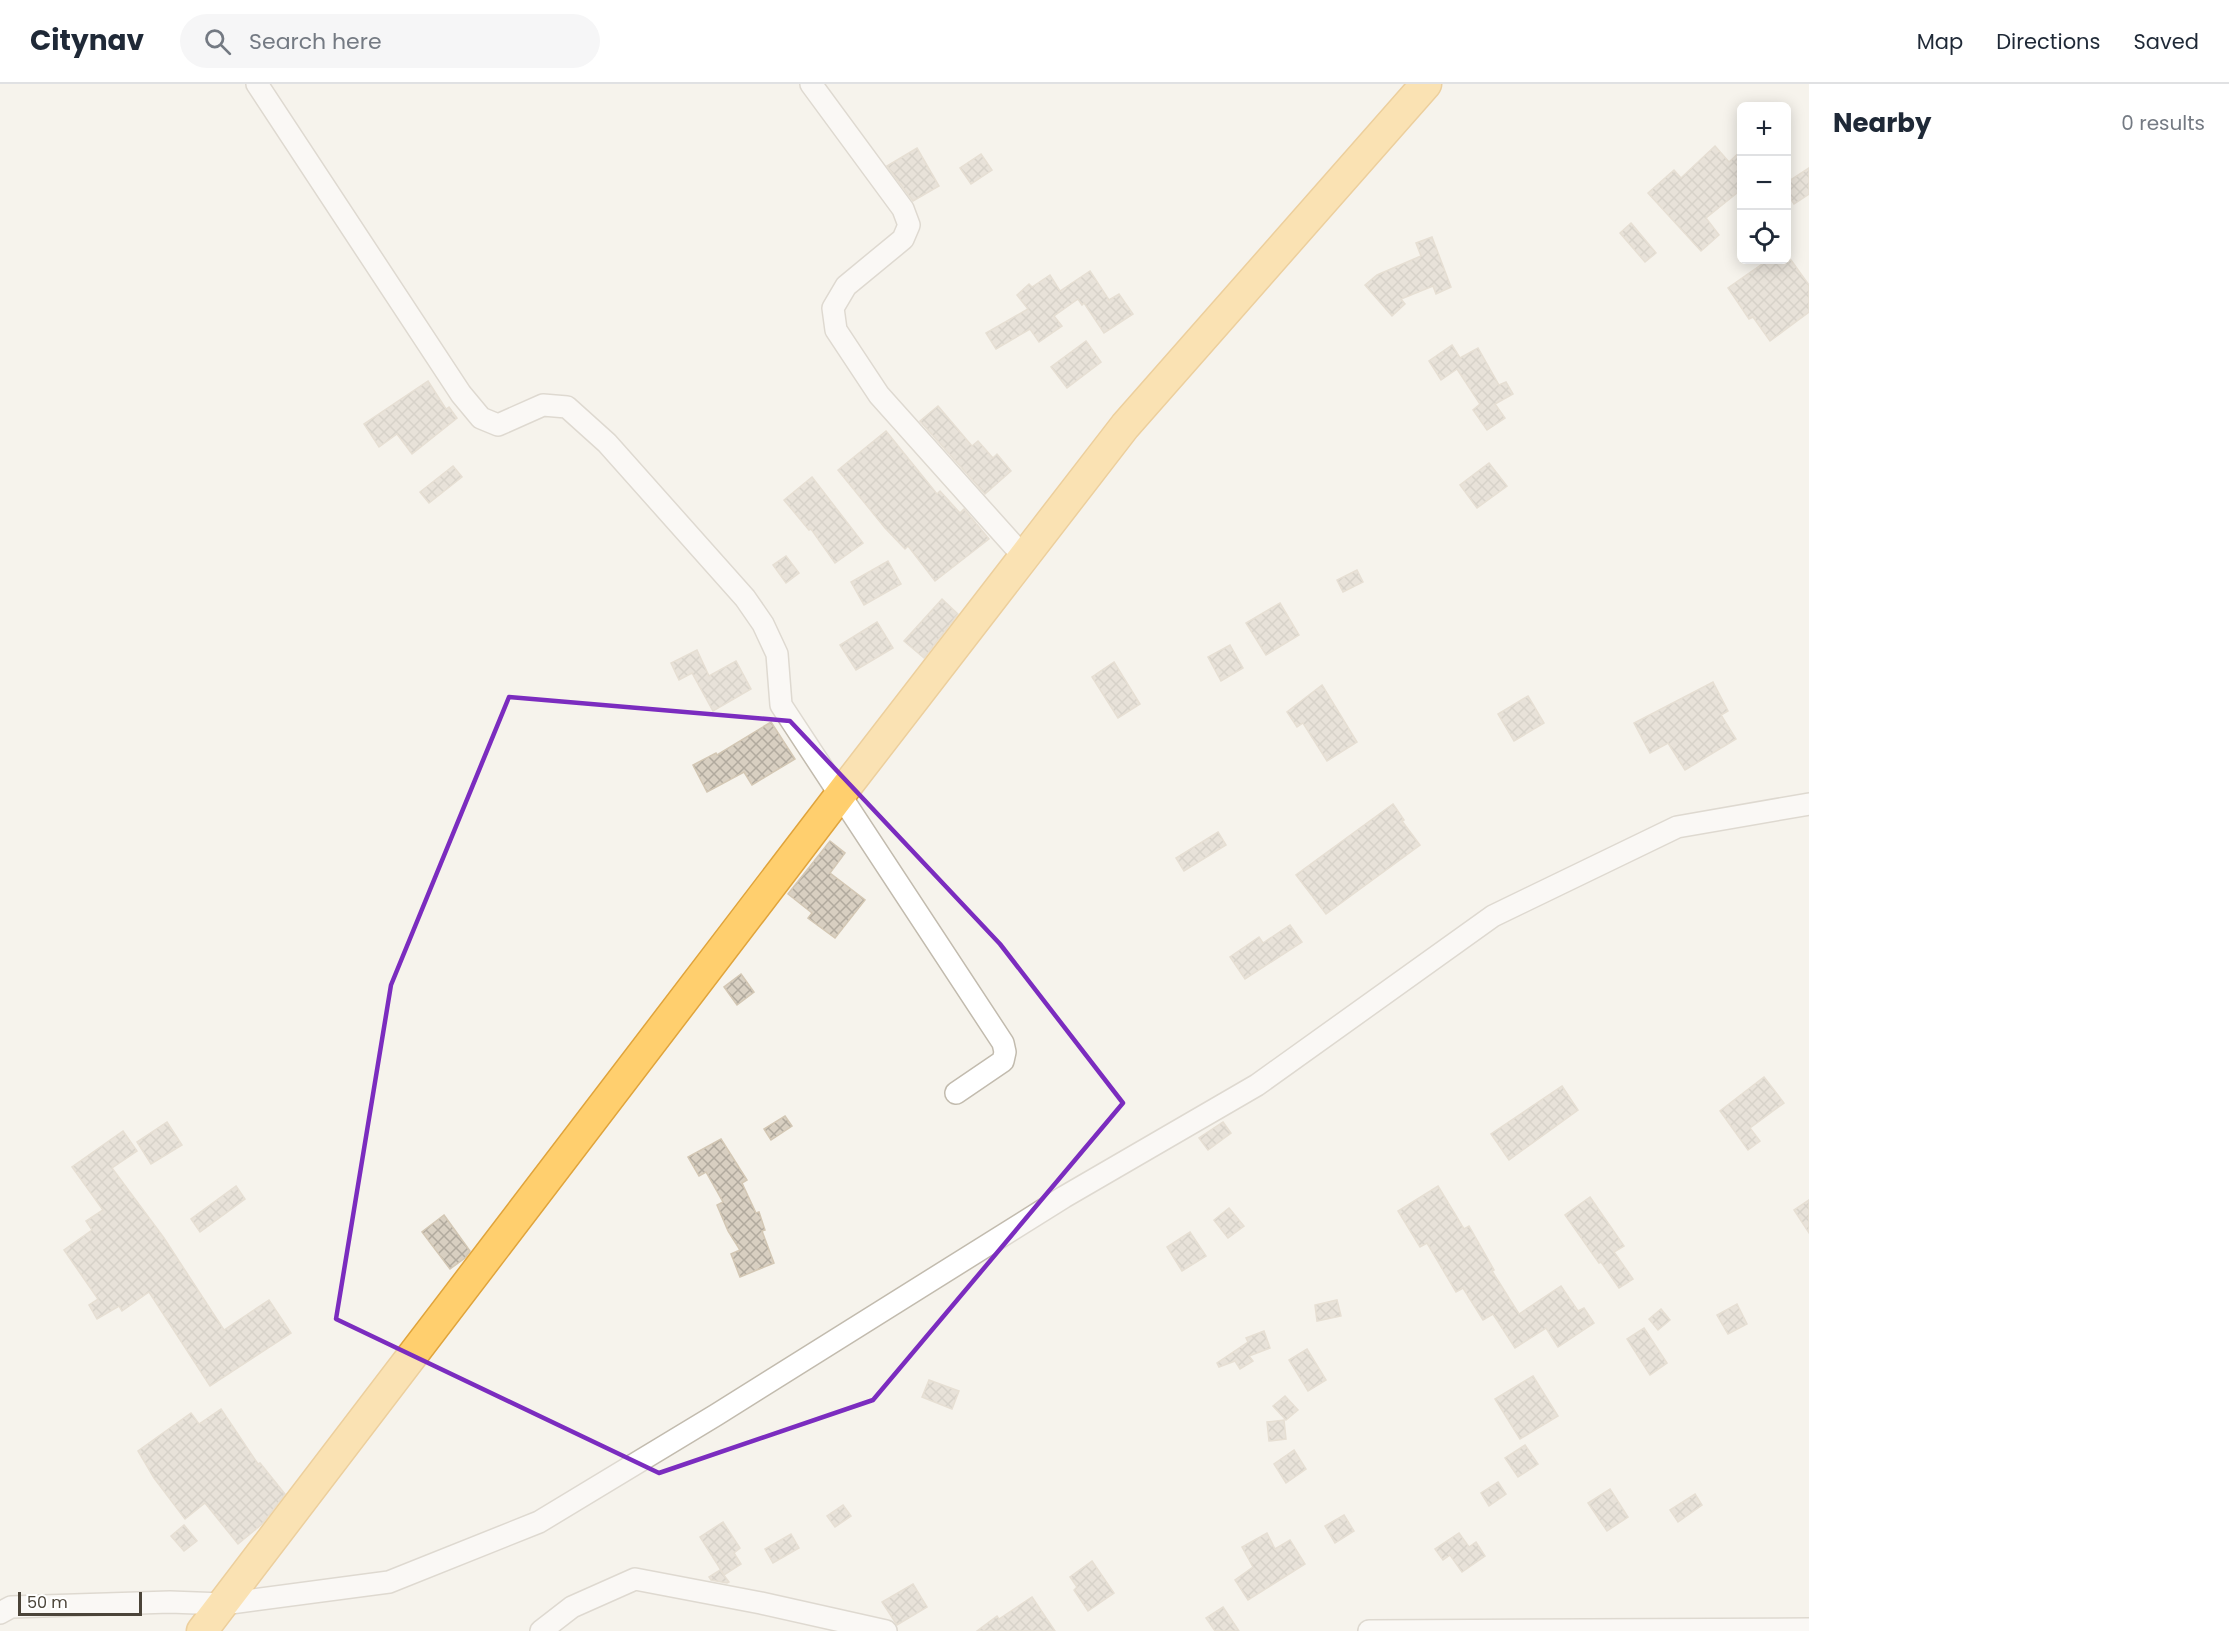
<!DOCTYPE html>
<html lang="en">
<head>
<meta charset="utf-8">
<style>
	:root { --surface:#fff; --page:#f6f6f7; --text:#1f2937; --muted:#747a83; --line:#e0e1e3 }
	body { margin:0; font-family:Poppins,sans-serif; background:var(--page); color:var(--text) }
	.controls { position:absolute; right:18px; top:18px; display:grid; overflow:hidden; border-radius:9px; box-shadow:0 3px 15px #0003 }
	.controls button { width:54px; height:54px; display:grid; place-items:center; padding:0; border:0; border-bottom:2px solid var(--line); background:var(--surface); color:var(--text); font:30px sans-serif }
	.scale { position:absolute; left:18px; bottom:15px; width:124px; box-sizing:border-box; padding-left:6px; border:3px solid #4b4439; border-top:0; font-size:16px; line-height:21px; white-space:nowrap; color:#4b4439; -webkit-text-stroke:4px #fff; paint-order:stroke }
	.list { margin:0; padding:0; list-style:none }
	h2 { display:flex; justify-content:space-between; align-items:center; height:78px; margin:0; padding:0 24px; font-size:26px }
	h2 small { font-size:20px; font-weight:400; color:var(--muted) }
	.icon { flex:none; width:33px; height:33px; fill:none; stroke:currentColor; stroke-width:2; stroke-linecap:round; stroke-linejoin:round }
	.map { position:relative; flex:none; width:1809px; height:1547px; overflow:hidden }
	header { display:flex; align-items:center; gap:36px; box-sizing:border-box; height:84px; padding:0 30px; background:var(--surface); border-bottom:2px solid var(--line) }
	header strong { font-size:28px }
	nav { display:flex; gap:33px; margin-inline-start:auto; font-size:21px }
	.search { width:420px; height:54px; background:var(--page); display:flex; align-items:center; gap:15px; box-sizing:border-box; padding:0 21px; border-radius:33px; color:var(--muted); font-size:22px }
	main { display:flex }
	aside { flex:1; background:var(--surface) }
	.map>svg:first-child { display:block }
	.building { fill:url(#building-cross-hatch); stroke:#d3c7b4; stroke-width:1.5 }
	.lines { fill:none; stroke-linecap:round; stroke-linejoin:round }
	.minor-casing { stroke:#c2bbae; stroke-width:24 }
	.highway-casing { stroke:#e0a43c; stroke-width:33 }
	.minor { stroke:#fff; stroke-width:21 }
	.highway { stroke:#ffcf6e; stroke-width:30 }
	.marked { fill:none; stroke:#7b2cbf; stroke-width:4.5; stroke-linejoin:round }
</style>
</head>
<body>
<header>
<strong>Citynav</strong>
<div class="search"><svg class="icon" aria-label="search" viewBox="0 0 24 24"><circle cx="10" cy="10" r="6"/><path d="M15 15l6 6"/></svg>Search here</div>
<nav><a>Map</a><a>Directions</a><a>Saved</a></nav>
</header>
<main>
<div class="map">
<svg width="1809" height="1547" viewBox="0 0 1809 1547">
	<defs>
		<pattern id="building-cross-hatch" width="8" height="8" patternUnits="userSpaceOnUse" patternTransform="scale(1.5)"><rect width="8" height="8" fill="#d8cfc1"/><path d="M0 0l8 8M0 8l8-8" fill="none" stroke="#b1aa9e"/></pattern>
	</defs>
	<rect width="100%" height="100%" fill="#f6f3ec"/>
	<g class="building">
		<path d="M1715,62l14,16 13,-12v39l-36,29 13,17 -18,16 -53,-58 26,-23 7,8z"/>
		<path d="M917,64l22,38 -26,15 -26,-35z"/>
		<path d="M981,70l11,16 -21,14 -11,-16z"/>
		<path d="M1809,84v26l-15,10 -8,-12v-9z"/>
		<path d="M1631,139l25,30 -11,9 -25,-29z"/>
		<path d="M1432,153l19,50 -15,7 -3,-8 -32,13 4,5 -13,12 -27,-31 12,-10 44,-19 -5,-13z"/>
		<path d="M1768,176h23l18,25v27l-39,29 -17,-24 -4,2 -21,-31z"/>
		<path d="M1090,187l19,29 10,-6 14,20 -29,19 -20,-30 -2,2 -4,-6 -24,17 8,10 -23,16 -9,-13 -34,20 -10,-16 42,-24 -11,-14 12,-11 3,3 18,-12 10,16z"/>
		<path d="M1086,257l15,21 -34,26 -16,-21z"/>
		<path d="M1452,261l8,13 18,-10 21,37 7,-3 7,12 -18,10 10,14 -18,12 -14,-20 7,-6 -23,-35 -16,11 -12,-19z"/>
		<path d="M428,297l18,28 3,-2 8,11 -45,36 -15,-20 -18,13 -15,-23z"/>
		<path d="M938,322l34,40 6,-5 15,17 4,-4 14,17 -26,23 -65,-73z"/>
		<path d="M886,347l51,63 3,-3 20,22 4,-4 25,30 -54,42 -27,-35 -3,3 -20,-21 -47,-58z"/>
		<path d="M1489,379l18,23 -30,22 -17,-23z"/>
		<path d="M453,382l9,11 -33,26 -9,-11z"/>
		<path d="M812,393l51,66 -28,20 -24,-34 -2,1 -25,-30z"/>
		<path d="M786,472l13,17 -13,10 -13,-18z"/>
		<path d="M888,477l13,23 -37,21 -13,-23z"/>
		<path d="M1357,486l6,12 -20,10 -6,-12z"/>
		<path d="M942,515l16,15 -34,44 -20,-17z"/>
		<path d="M1280,519l19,32 -33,20 -20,-32z"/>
		<path d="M877,538l16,26 -37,22 -16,-25z"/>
		<path d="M1230,561l13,23 -22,13 -13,-24z"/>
		<path d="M697,566l12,26 27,-15 15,28 -38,22 -21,-38 -13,7 -8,-17z"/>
		<path d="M1114,578l26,42 -22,14 -26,-41z"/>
		<path d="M1713,598l15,29 -7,4 15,24 -51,31 -17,-27 -18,10 -16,-30z"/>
		<path d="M1322,601l35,57 -30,19 -24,-38 -6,4 -10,-15z"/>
		<path d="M1528,612l16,27 -30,18 -16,-27z"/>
		<path d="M771,638l24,37 -43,26 -8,-13 -37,20 -14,-27 23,-12 1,2z"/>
		<path d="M1393,720l11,16 -2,1 18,24 -94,69 -30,-39z"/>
		<path d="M1218,748l8,13 -42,26 -8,-13z"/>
		<path d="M830,757l15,12 -15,20 35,27 -30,38 -27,-20 4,-5 -24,-19z"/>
		<path d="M1290,841l12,17 -57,37 -15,-22 29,-20 4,6z"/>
		<path d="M741,890l13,18 -17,13 -13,-18z"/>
		<path d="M1764,993l20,26 -34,25 10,13 -12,9 -28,-39z"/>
		<path d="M1562,1002l16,24 -69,50 -18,-26z"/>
		<path d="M785,1032l7,10 -21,14 -7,-11z"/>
		<path d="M167,1038l15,23 -31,19 -14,-22z"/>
		<path d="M1223,1038l8,11 -23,17 -9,-12z"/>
		<path d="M123,1047l14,20 -25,17 52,70 60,92 45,-30 22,33 -81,53 -61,-94 -27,19 -3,-5 -22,13 -8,-14 9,-6 -34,-49 28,-20 -6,-9 17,-11 -31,-43z"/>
		<path d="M721,1055l26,41 -5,3 14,30 3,-1 6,18 -3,1 12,32 -34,14 -9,-23 9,-4 -12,-19 -11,-26 6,-3 -17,-30 -7,4 -11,-19z"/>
		<path d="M236,1102l9,13 -45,33 -9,-13z"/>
		<path d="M1438,1102l26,43 5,-3 25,44 -2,1 27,43 42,-28 17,25 6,-3 10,15 -36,24 -12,-19 -31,20 -22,-34 -10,6 -20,-32 -7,4 -29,-49 -7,4 -22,-36z"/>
		<path d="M1590,1113l34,49 -10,6 19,27 -14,9 -18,-26 -2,1 -34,-48z"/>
		<path d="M1809,1116v33l-15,-23z"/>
		<path d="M1229,1124l15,18 -16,12 -14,-18z"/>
		<path d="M444,1131l26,36 -5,7 -15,11 -28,-37z"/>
		<path d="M1190,1148l16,24 -24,15 -15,-24z"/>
		<path d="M1337,1216l4,16 -24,5 -2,-16z"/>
		<path d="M1737,1220l10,20 -19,10 -11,-19z"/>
		<path d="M1661,1225l9,11 -12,10 -9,-11z"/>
		<path d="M1644,1244l23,35 -17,12 -23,-36z"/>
		<path d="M1264,1247l6,17 -21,8 4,5 -13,8 -5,-8 -16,6 -2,-4 31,-21 -2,-4z"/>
		<path d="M1307,1265l19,31 -18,11 -19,-31z"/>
		<path d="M1533,1292l25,40 -38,23 -25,-40z"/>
		<path d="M929,1296l30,11 -7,18 -30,-12z"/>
		<path d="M1285,1312l13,14 -12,10 -13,-14z"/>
		<path d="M221,1325l37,55 2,-1 25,31 -23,30 -24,20 -33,-41 -20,16 -31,-41 -16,-27 53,-38 8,11z"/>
		<path d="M1284,1336l2,19 -17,2 -2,-19z"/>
		<path d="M1525,1361l13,19 -20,13 -13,-19z"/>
		<path d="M1294,1366l12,19 -20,14 -12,-19z"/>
		<path d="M1498,1398l8,12 -17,12 -8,-13z"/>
		<path d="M1610,1405l18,28 -21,14 -19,-28z"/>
		<path d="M1695,1410l7,11 -24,17 -8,-12z"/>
		<path d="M843,1421l8,11 -16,11 -8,-11z"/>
		<path d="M1344,1431l10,16 -19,12 -10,-17z"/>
		<path d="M723,1438l17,26 -6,5 7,11 -17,11 -24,-38z"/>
		<path d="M184,1441l13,16 -13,10 -13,-15z"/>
		<path d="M1267,1449l8,16 15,-9 15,24 -57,36 -13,-20 18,-13 -11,-20z"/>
		<path d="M1459,1449l10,14 7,-5 9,14 -23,16 -12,-17 -7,5 -8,-11z"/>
		<path d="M791,1450l8,14 -26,15 -8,-14z"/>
		<path d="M1092,1477l22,32 -26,18 -14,-21 3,-3 -7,-10z"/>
		<path d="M720,1486l9,12 -2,1 -16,-3 -2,-3z"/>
		<path d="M913,1500l14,23 -30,18 -15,-23z"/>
		<path d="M1032,1513l23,34h-78l20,-15 2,3z"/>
		<path d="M1223,1523l16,24h-24l-9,-13z"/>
	</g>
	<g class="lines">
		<g class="minor-casing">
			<g id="minor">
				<path d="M257,0l204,310 20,24 17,7 45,-20 24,2 40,36 138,155 18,26 14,30 4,51 222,338 2,9 -2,9 -47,32"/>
				<path d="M811,0l92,125 6,16 -6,14 -57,47 -13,22 3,22 43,65 145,162"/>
				<path d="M0,1529l11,-6 159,-5 53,2 166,-22 150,-60 177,-107 348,-218 193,-112 236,-169 184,-89 132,-23"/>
				<path d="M541,1547l31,-24 63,-28 126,24 125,28"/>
				<path d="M1369,1547l440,-2"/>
			</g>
		</g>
		<g class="highway-casing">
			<path id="highway" d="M202,1547l638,-836 285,-369 301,-342"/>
		</g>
		<use href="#minor" class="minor"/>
		<use href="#highway" class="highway"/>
	</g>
	<path d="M0 0H1809V1547H0ZM509,613l281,24 210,223 123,159 -250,297 -214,73 -323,-154 55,-334z" fill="#f6f3ec" fill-opacity=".55" fill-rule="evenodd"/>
	<path class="marked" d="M509,613l281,24 210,223 123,159 -250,297 -214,73 -323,-154 55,-334z"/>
</svg>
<div class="controls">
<button>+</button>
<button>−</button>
<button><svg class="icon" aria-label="locate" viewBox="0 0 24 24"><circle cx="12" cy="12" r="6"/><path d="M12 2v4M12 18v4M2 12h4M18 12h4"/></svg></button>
</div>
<div class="scale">50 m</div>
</div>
<aside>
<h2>Nearby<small>0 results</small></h2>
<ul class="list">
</ul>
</aside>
</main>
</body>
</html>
